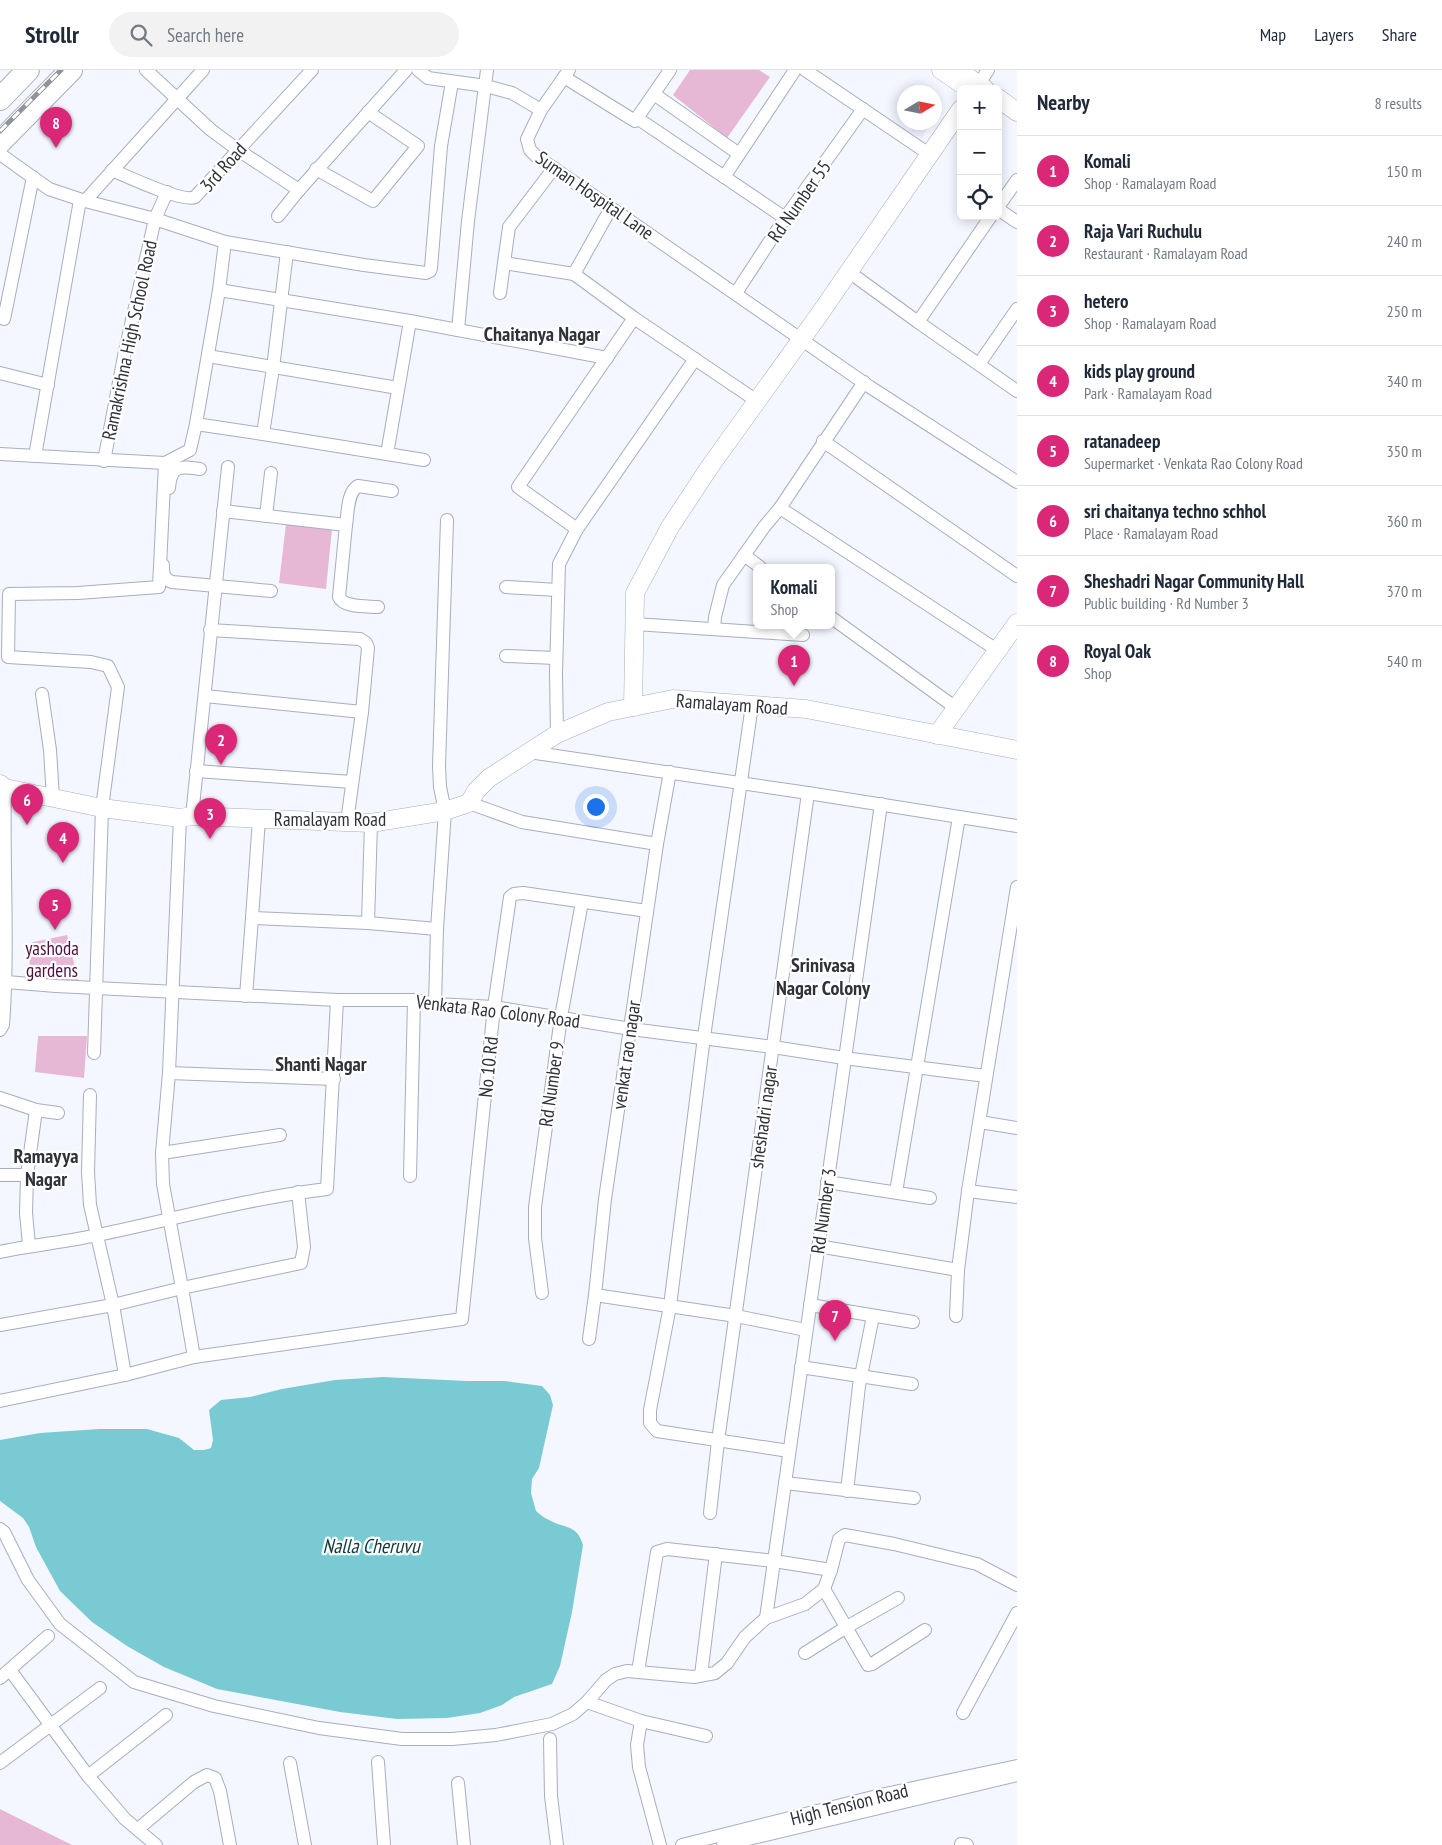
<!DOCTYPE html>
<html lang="en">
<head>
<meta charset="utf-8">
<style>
	:root { --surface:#fff; --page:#f2f2f3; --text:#1f2937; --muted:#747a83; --line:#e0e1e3; --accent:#db2777 }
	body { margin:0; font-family:"PT Sans Narrow",sans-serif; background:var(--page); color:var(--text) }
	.controls { position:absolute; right:15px; top:15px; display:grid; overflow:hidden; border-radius:8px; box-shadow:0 2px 12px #0003 }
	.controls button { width:45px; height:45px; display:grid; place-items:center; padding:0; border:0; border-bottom:1px solid var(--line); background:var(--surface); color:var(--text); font:25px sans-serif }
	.compass { position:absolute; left:897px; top:15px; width:45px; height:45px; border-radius:50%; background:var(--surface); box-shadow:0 2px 12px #0003; rotate:80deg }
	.you { position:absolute; left:595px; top:736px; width:18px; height:18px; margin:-12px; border:4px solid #fff; border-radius:50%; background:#1a73e8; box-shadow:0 0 0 8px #1a73e833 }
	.badge { display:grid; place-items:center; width:32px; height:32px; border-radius:50%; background:var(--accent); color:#fff; font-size:16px; font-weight:700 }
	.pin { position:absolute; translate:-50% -41px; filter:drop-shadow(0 1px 2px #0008) }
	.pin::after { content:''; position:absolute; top:26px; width:18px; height:15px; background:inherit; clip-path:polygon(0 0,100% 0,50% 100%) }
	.popup { position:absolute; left:753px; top:494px; width:82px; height:65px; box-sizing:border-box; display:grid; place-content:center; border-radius:8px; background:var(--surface); filter:drop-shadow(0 1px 4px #0005); font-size:16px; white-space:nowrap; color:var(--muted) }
	.popup b { font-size:19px; color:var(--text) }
	.popup::after { content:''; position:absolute; left:50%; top:100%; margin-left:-10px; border:10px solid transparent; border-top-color:var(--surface) }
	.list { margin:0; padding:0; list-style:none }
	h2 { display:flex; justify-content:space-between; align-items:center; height:65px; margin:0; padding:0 20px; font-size:21px }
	h2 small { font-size:16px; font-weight:400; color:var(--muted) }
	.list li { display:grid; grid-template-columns:32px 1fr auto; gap:15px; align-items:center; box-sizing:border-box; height:70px; padding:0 20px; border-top:1px solid var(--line) }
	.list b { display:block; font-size:19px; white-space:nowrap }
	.list p { margin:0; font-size:16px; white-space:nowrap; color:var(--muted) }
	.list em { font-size:16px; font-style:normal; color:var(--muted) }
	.icon { flex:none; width:28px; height:28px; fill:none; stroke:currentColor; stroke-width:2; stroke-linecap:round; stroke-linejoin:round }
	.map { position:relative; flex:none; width:1017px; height:1775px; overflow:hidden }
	header { display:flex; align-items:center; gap:30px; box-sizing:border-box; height:70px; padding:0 25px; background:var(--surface); border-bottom:1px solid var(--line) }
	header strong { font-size:24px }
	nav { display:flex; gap:28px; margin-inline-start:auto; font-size:18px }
	.search { width:350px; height:45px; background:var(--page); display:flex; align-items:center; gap:12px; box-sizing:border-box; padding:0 18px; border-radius:28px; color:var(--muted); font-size:19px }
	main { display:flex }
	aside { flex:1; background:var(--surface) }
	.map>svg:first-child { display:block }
	.built { fill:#e8ecfd }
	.green { fill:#e6b8d5 }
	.water { fill:#7acad4 }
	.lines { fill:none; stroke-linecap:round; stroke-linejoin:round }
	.street-casing { stroke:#a8adc1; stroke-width:14 }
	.secondary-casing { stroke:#a8adc1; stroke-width:19 }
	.highway-casing { stroke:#a8adc1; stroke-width:24 }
	.street { stroke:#fff; stroke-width:12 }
	.secondary { stroke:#fff; stroke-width:18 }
	.highway { stroke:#fff; stroke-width:22 }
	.rail-casing { stroke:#92949c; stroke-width:5 }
	.rail { stroke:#fff; stroke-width:3; stroke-dasharray:9; stroke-linecap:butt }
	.labels { text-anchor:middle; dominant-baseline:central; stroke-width:4.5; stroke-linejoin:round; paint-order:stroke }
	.street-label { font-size:19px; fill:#30323a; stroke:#fff }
	.park-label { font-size:19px; fill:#4f0e3e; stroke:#fff }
	.neighbourhood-label { font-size:20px; font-weight:bold; fill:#30323a; stroke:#fff }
	.water-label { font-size:20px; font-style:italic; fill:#133a3e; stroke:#fff }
</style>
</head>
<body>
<header>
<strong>Strollr</strong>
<div class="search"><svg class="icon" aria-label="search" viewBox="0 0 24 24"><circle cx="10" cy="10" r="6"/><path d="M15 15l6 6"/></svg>Search here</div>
<nav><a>Map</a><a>Layers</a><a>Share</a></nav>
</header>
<main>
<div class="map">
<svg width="1017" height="1775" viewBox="0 0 1017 1775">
	<rect width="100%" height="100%" fill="#f4f7ff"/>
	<path class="built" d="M913,53h8l7,4 -6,11 -13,-7z"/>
	<g class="green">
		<path d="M690,0h69l11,7 -43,61 -54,-43z"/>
		<path d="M286,454l46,5 -6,60 -47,-6z"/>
		<path d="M67,865l12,48 -49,-5 -1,-35z"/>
		<path d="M38,966h49l-3,42 -49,-6z"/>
		<path d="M0,1739l72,36h-72z"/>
	</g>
	<path class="water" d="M383,1307l84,4h38l37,5 8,9 3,10 -14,63 -7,11 -1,14 5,18c4,3 8,7 13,9 16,9 28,4 34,25l-11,67 -12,54 -8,18 -38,13 -12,8 -22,8 -33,5 -50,1 -57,-7 -123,-23 -53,-22 -37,-21 -35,-24 -32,-31 -24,-44 -7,-20 -6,-9 -23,-17v-61l40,-7 59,-4h48l32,9 15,12h10l7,-2 2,-8 -4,-30 12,-10 29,-3 32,-8 53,-9z"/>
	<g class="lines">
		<g class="street-casing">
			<g id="street">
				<path d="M146,0l65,60 27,20 61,40 107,-120"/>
				<path d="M418,0l10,8 58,8 26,7 29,17"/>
				<path d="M569,0l-28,40 -14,29 3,11 6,6 334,231 147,95"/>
				<path d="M805,0l124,84"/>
				<path d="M564,7l71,44 35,-51"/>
				<path d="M979,14l9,-14"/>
				<path d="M654,24l85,60"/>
				<path d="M637,48l148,100"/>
				<path d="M0,84l49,35 36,12 70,18 70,23 139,23 62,8 4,-2 1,-3 10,-122 11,-64"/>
				<path d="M554,98l-45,59 -5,36 70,11"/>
				<path d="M316,99l57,32 45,-55 -50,-34"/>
				<path d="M112,100c14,6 72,33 83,27l117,-127"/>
				<path d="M724,107l71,-107"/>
				<path d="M85,131l118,-131"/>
				<path d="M998,137l19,-27"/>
				<path d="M611,138l-37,66 60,44 123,83"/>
				<path d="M998,139l19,13"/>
				<path d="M278,146l21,-26"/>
				<path d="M225,172l-6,48 -23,134 67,10"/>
				<path d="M287,182l-14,116 -10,66 161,26"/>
				<path d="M849,202l69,50 73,-106"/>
				<path d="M219,220l191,31 197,37"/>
				<path d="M500,223l4,-30"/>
				<path d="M736,223l49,-75 78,-109"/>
				<path d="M4,249l29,-142"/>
				<path d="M918,252l99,69"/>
				<path d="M458,260l10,-109 19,-151"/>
				<path d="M208,286l190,32"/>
				<path d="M979,294l38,-55"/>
				<path d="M0,303l48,12"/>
				<path d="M823,371l194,135"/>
				<path d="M0,384l165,9"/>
				<path d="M387,384l23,-133"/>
				<path d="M35,386l45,-256"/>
				<path d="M104,391l21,-110 30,-132 12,-27"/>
				<path d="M169,418c2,-23 10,-22 31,-19"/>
				<path d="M780,438l217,142"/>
				<path d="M223,441l123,14 -7,72c5,11 28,9 39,10"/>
				<path d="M266,446l5,-43"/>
				<path d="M346,455c2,-11 1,-33 12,-39l34,5"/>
				<path d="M577,459l-59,-42 116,-169"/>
				<path d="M744,485l16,12"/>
				<path d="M163,495c0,8 0,14 9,17l99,9"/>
				<path d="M506,517l52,3"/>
				<path d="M832,548l124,90"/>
				<path d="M635,554l168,11"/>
				<path d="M714,559l1,-12 8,-32 41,-58 16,-19 84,-126"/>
				<path d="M210,560l150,9 6,4 2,5 -6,64 -15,110"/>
				<path d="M506,586l50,2"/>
				<path d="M42,624l8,56 3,48"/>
				<path d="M205,626l157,16"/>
				<path d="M752,635l-48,332 -34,269 -20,104v13l7,8 132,20"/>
				<path d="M557,664l-1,-61 3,-109 18,-35 118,-170"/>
				<path d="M529,682l279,41 209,33"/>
				<path d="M196,701l156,11"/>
				<path d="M469,733l53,19 135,22"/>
				<path d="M192,746l36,-349"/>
				<path d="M252,848l7,-99"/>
				<path d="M368,853l3,-100"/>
				<path d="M6,912l50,4 281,14h77l21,4 59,3 137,22 142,18 71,11 142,18"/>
				<path d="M246,926l6,-78 116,5 69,6"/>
				<path d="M435,934l2,-75 8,-118 -5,-24 -1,-21 8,-246"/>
				<path d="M0,960l3,-5c6,-79 0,-158 2,-237"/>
				<path d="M94,983l8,-245 16,-121 -10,-21 -17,-4 -83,-5 1,-63 69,-1 81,-6 6,-124 25,-13 6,-26"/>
				<path d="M169,1003l165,6"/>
				<path d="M90,1025l-2,77 2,33 23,100 12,70"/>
				<path d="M0,1028l36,12 22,3"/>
				<path d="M980,1052l37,6"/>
				<path d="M162,1083l118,-18"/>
				<path d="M0,1105h27"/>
				<path d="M410,1106l4,-176"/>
				<path d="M827,1112l103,16"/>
				<path d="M968,1121l49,6"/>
				<path d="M896,1122l63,-375"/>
				<path d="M29,1175l-3,-32 1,-38 9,-65"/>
				<path d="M818,1176l140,24"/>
				<path d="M0,1182c32,-7 66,-10 98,-17 76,-16 152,-37 229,-46l10,-189"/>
				<path d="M542,1223l-7,-55v-31l26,-190 21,-115"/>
				<path d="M595,1225l141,21 70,14"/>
				<path d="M810,1235l103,17"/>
				<path d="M956,1246l2,-46 10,-79 49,-304"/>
				<path d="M0,1255l113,-20 69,-17 -19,-104 -1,-31 7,-80 11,-255"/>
				<path d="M589,1269l6,-44 10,-96 52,-355 13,-72"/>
				<path d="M194,1287l268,-38 32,-312 16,-110 4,-3 9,-1 124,18"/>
				<path d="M801,1297l111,17"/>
				<path d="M0,1331l125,-26 69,-18 -12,-69 119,-25 3,-16 -6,-55"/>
				<path d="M785,1413l129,15"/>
				<path d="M847,1421l12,-105 14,-70"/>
				<path d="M710,1443l8,-72 90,-648"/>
				<path d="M0,1459l4,3 24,48 32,44 74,58 80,24 105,22 83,11h50l44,-4 56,-11 21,-10 14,-12 19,-22 9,-6 12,-3 67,6 21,-4 12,-10 18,-26 21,-19 39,-14 19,-15 7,-19 8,-31 6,-4 49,9 83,20 40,21"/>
				<path d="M824,1519l44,76 4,-1 53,-34"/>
				<path d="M766,1548l115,-814"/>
				<path d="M805,1583l40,-25 53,-30"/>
				<path d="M10,1600l78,106 37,43 31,26"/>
				<path d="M638,1602l19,-120 10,-3 107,12 57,9"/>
				<path d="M701,1605l15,-121"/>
				<path d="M0,1608l48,-42"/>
				<path d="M587,1632l54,19"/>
				<path d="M963,1643l54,-100"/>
				<path d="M550,1669l1,57 6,49"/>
				<path d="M378,1692l6,83"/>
				<path d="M0,1693l100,-75"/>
				<path d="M290,1693l15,82"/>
				<path d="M88,1706l78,-61"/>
				<path d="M458,1713l6,62"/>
				<path d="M138,1759l56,-47 13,-7 8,3 5,13 10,54"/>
				<path d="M961,1774l6,1"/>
				<path d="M660,1775l-21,-78 -2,-22 4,-24 65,15"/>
				<path d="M682,1775l203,-51 132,-28"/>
				<path d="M723,1775l294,-70"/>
			</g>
		</g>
		<g class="secondary-casing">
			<g id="secondary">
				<path d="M941,0l25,17"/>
				<path d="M958,0l27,19"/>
				<path d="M998,28l19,14"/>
				<path d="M633,637l2,-114 35,-66 41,-62 110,-153 140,-203"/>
				<path d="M937,665l80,-112"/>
				<path d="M0,714l5,4 97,20 78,10 12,-2 179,7 74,-12 24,-8 7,-12 13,-13 68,-44 51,-22 65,-13 133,10 211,41"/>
			</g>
		</g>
		<g class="highway-casing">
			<g id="highway">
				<path d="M0,29l28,-29"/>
				<path d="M0,72l71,-72"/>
			</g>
		</g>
		<use href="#street" class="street"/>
		<use href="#secondary" class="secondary"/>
		<use href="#highway" class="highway"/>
		<g class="rail-casing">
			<path id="rail" d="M0,61l61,-61"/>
		</g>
		<use href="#rail" class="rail"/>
	</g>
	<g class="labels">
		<g class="street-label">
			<text transform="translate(223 97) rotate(-48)">3rd Road</text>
			<text transform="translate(595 125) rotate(35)">Suman Hospital Lane</text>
			<text transform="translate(799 131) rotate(-55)">Rd Number 55</text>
			<text transform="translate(129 270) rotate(-78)">Ramakrishna High School Road</text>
			<text transform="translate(732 634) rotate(4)">Ramalayam Road</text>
			<text x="330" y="749">Ramalayam Road</text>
			<text transform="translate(498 941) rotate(7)">Venkata Rao Colony Road</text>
			<text transform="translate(626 985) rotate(-82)">venkat rao nagar</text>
			<text transform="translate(488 997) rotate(-84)">No 10 Rd</text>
			<text transform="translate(551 1014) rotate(-82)">Rd Number 9</text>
			<text transform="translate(763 1047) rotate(-82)">sheshadri nagar</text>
			<text transform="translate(823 1141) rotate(-82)">Rd Number 3</text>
			<text transform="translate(849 1734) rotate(-14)">High Tension Road</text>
		</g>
		<g class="park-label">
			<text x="52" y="878">yashoda<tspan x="52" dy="22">gardens</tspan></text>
		</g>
		<g class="neighbourhood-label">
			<text x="542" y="264">Chaitanya Nagar</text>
			<text x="823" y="895">Srinivasa<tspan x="823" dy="23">Nagar Colony</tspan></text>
			<text x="321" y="994">Shanti Nagar</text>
			<text x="46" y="1086">Ramayya<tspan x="46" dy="23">Nagar</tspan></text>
		</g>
		<g class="water-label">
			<text x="371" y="1476">Nalla Cheruvu</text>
		</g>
	</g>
</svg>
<div class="controls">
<button>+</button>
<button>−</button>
<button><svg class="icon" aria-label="locate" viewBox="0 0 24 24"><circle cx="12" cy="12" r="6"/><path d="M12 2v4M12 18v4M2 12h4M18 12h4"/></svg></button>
</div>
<svg class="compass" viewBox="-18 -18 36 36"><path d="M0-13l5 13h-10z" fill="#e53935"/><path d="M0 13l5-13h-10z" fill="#747a83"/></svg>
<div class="you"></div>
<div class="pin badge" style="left:794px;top:616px">1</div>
<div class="popup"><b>Komali</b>Shop</div>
<div class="pin badge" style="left:221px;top:695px">2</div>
<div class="pin badge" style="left:210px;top:769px">3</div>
<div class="pin badge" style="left:63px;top:793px">4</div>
<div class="pin badge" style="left:55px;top:860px">5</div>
<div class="pin badge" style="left:27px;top:755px">6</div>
<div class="pin badge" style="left:835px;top:1271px">7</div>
<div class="pin badge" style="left:56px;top:78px">8</div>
</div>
<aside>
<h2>Nearby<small>8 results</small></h2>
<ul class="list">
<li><span class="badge">1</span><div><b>Komali</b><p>Shop · Ramalayam Road</p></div><em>150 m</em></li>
<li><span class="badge">2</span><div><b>Raja Vari Ruchulu</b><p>Restaurant · Ramalayam Road</p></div><em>240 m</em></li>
<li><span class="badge">3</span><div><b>hetero</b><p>Shop · Ramalayam Road</p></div><em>250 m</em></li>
<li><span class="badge">4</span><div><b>kids play ground</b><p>Park · Ramalayam Road</p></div><em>340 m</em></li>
<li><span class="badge">5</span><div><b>ratanadeep</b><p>Supermarket · Venkata Rao Colony Road</p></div><em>350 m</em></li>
<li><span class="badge">6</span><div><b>sri chaitanya techno schhol</b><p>Place · Ramalayam Road</p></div><em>360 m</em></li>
<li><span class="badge">7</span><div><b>Sheshadri Nagar Community Hall</b><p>Public building · Rd Number 3</p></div><em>370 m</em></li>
<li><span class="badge">8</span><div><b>Royal Oak</b><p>Shop</p></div><em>540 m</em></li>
</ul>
</aside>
</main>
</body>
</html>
